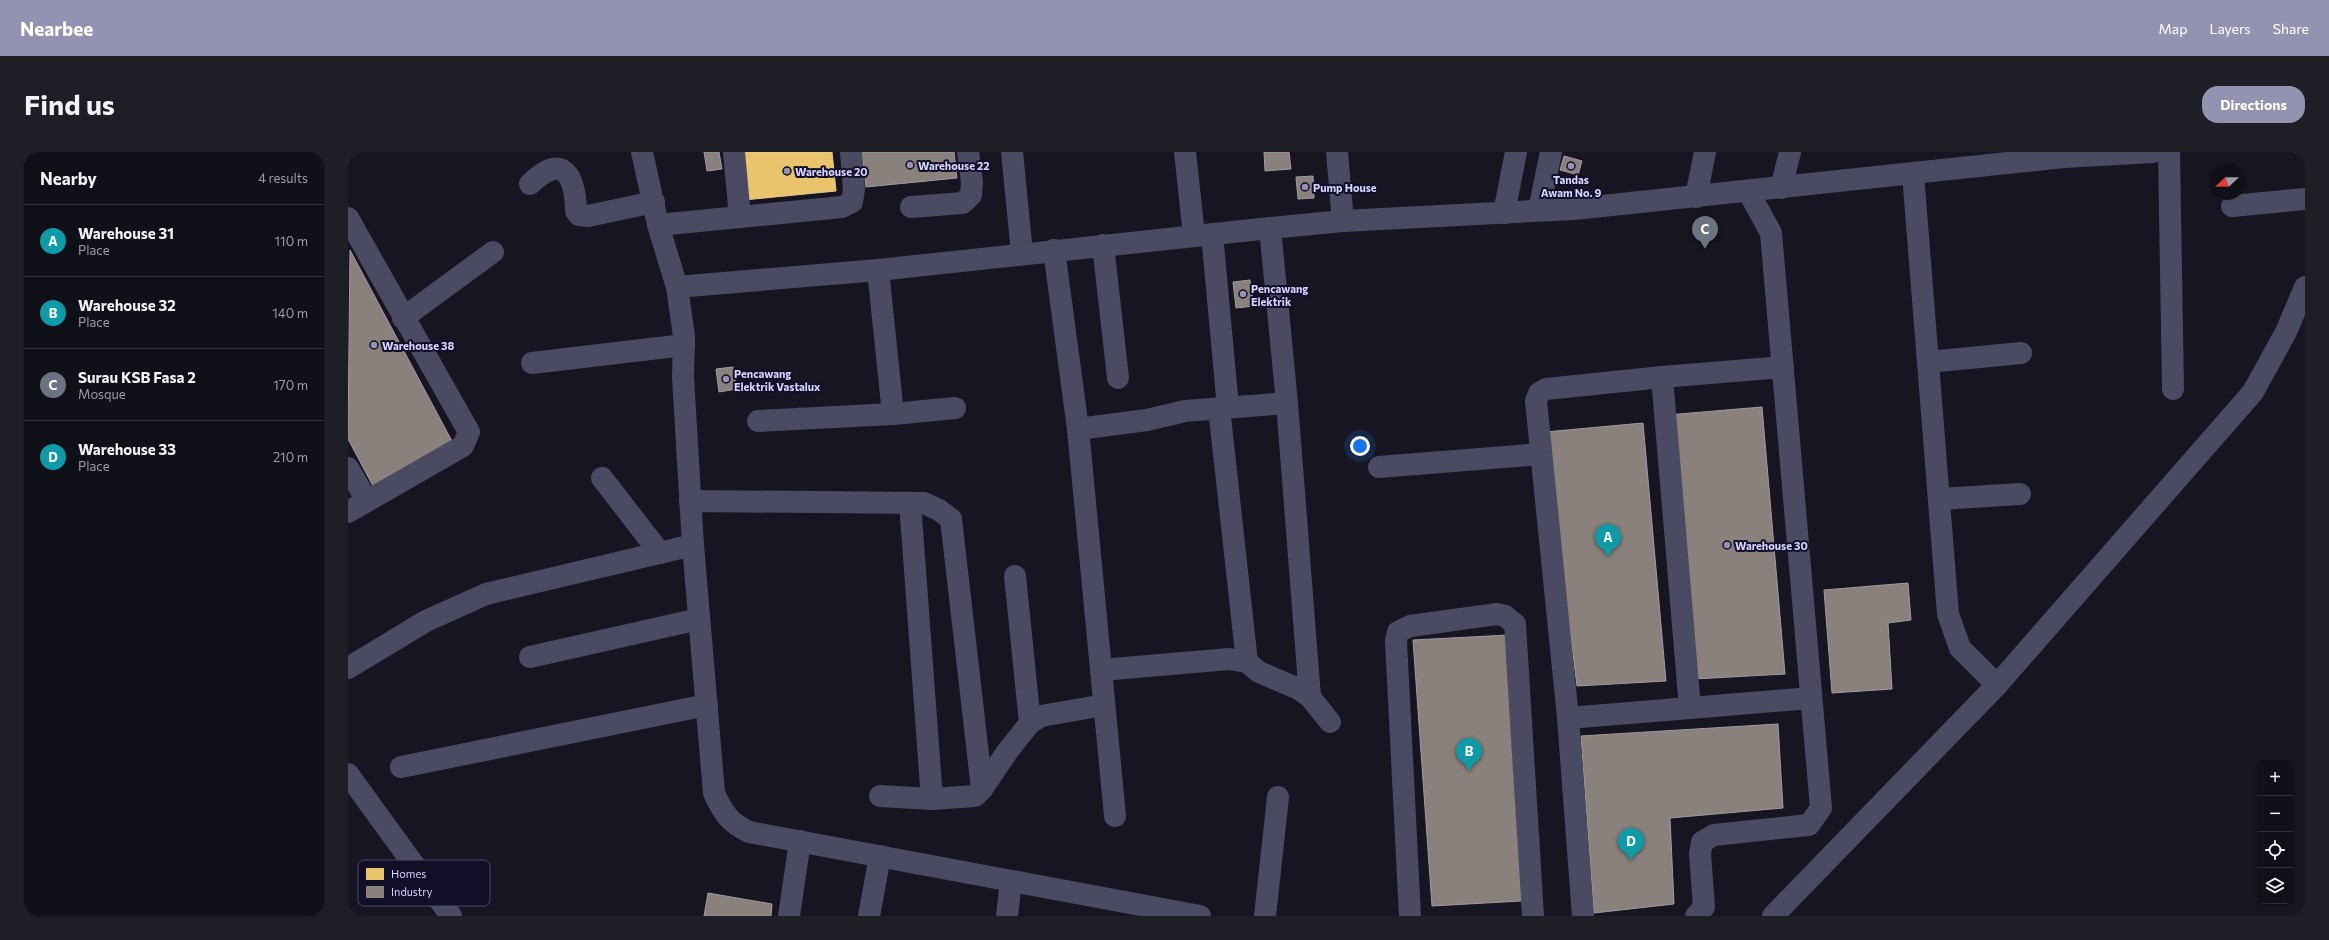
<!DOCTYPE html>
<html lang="en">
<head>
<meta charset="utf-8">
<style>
	:root { --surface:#101019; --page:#1e1e26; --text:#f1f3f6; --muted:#9c9da2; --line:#303038; --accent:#9392b1 }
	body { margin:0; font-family:Commissioner,sans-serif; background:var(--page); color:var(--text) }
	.controls { position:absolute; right:12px; bottom:12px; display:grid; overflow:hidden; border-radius:8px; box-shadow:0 1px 3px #0004 }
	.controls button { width:36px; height:36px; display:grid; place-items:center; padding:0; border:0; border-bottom:1px solid var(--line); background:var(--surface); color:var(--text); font:20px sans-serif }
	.compass { position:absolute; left:1861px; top:12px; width:36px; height:36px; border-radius:50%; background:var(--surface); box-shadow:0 1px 3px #0004; rotate:248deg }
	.you { position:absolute; left:1012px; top:294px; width:14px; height:14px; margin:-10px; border:3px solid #fff; border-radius:50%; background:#1a73e8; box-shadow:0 0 0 6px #1a73e833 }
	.badge { display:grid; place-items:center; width:26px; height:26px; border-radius:50%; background:var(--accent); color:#fff; font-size:13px; font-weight:700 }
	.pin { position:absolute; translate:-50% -33px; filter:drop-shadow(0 1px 2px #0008) }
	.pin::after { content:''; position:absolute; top:21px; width:14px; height:12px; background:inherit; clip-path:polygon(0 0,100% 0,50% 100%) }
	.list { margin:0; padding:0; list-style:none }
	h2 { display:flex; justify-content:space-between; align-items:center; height:52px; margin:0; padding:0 16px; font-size:17px }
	h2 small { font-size:13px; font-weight:400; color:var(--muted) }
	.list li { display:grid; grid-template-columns:26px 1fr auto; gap:12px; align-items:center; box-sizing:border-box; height:72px; padding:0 16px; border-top:1px solid var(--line) }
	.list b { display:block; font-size:15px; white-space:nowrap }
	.list p { margin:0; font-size:13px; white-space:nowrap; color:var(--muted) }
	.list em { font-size:13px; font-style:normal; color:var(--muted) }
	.icon { flex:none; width:22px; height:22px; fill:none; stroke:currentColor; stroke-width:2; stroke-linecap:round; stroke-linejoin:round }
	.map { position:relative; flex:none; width:1957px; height:764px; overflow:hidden; border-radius:16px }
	header { display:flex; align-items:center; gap:24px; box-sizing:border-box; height:56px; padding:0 20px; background:var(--accent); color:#fff }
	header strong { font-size:19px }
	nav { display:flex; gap:22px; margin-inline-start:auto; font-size:14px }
	.intro { display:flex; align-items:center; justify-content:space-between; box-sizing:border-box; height:96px; padding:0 24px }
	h1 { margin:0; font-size:28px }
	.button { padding:10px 18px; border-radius:16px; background:var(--accent); color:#fff; font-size:14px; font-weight:700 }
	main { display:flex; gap:24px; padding:0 24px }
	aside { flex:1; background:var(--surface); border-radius:16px; box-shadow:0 1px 3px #0004 }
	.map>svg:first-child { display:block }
	.homes { fill:#e9c46a; stroke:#e4c997 }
	.industry { fill:#8a817c; stroke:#a19aa3 }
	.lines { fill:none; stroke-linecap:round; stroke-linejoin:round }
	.minor { stroke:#4a4a62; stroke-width:22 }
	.poi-dot { fill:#9392b1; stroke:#110f27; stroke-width:1.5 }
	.labels { text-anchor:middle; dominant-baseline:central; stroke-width:4; stroke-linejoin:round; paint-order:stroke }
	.poi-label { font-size:11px; font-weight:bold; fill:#d7d5ff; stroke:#110f27; text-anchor:start }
	.key { fill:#110f27; stroke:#4c4a68; stroke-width:1 }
	.key-label { font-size:11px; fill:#d7d5ff }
</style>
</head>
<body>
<header>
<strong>Nearbee</strong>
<nav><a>Map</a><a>Layers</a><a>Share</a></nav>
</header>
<div class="intro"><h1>Find us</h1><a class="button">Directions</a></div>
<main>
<aside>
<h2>Nearby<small>4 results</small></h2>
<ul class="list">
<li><span class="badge" style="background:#0f9aa8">A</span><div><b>Warehouse 31</b><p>Place</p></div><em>110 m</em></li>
<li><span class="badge" style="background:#0f9aa8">B</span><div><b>Warehouse 32</b><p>Place</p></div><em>140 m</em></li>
<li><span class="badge" style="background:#6b7280">C</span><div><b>Surau KSB Fasa 2</b><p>Mosque</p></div><em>170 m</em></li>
<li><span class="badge" style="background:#0f9aa8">D</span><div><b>Warehouse 33</b><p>Place</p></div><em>210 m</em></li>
</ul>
</aside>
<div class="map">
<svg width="1957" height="764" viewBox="0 0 1957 764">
	<rect width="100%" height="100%" fill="#161521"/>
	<path class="homes" d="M391,0h93l4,39 -92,9z"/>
	<g class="industry">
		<path d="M356,0h15l3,17 -15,2z"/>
		<path d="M514,0h92l3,26 -91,9z"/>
		<path d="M916,0h25l2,17 -26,2z"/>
		<path d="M1216,4l18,5 -4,14 -18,-5z"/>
		<path d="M965,24l1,22 -16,1 -2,-22z"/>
		<path d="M2,98l103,193 -80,43 -25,-47z"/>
		<path d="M902,128l4,26 -18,2 -3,-26z"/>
		<path d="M385,215l4,22 -18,3 -3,-23z"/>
		<path d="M1414,255l23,267 -91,5 -27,-264z"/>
		<path d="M1295,271l23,258 -89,5 -32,-254z"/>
		<path d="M1560,431l3,37 -23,3 4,66 -60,4 -8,-103z"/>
		<path d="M1160,483l13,266 -89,5 -19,-266z"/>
		<path d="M1430,572l5,84 -113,10 4,86 -80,9 -13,-177z"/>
		<path d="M360,741l64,11 -1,12h-67z"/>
	</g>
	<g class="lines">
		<g class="minor">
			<path d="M294,0l16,73 19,62 7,49 -1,41 10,168 21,248c9,20 16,30 35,39l451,84"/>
			<path d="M386,0l6,65"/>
			<path d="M664,0l10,101"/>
			<path d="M837,0l9,83"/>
			<path d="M989,0l6,69"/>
			<path d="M1821,0l4,237"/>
			<path d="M1565,22l35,440 12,34 37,37"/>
			<path d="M182,32c33,-32 45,-9 46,27l3,4 9,1 66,-14"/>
			<path d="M1433,36l9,-36"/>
			<path d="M1348,45l9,-45"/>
			<path d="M1884,54l73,-7"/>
			<path d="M563,55l52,-4 8,-8 1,-13 -4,-30"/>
			<path d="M1191,58l12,-58"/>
			<path d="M1156,61l12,-61"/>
			<path d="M0,66l121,214 -6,14 -115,66"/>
			<path d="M310,73l184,-18 10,-5 2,-13 -3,-37"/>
			<path d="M922,76l17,175 23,294"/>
			<path d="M864,82l16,173"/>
			<path d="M755,93l15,133"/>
			<path d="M706,98l24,179 37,387"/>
			<path d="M530,118l15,144"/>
			<path d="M329,135l201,-17 392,-42 73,-7 231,-12 490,-52 89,-5"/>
			<path d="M55,166l90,-66"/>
			<path d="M1580,210l93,-9"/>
			<path d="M184,211l152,-18"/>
			<path d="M871,256l28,254"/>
			<path d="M410,269l135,-7 62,-6"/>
			<path d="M730,277l69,-9 38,-9 102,-8"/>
			<path d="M1031,315l162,-13"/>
			<path d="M0,316l19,33"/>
			<path d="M254,326l58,75"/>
			<path d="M1592,347l80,-5"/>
			<path d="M342,349l234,2 15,7 12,9 31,270"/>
			<path d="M562,351l22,296"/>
			<path d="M667,424l15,147"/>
			<path d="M182,505l169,-38"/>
			<path d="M0,516l78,-47 60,-27 207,-49"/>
			<path d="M753,518l128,-11 18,3 12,10 40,17 11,8 20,25"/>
			<path d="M1342,556l121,-10"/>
			<path d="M1220,566l-32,-317 3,-8 7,-4 116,-12"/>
			<path d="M53,615l306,-62"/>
			<path d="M0,622l103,142"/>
			<path d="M532,644l52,3 43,-3 7,-7 25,-37 23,-29 11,-7 63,-11"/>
			<path d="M441,764l11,-75"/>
			<path d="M521,764l11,-60"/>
			<path d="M659,764l4,-35"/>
			<path d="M917,764l13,-119"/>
			<path d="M1062,764l-14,-275 2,-9 12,-6 87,-12 8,2 10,8 18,292"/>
			<path d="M1235,764l-15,-198 122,-10 -28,-331 121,-10"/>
			<path d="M1348,764l8,-9 -4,-53 2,-12 12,-7 95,-10 12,-17 -50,-575 -23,-42"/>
			<path d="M1425,764l224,-231 256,-293 33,-60 19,-45"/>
		</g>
	</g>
	<g class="poi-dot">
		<circle cx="562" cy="13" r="4"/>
		<circle cx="1223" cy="14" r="4"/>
		<circle cx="439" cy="19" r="4"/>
		<circle cx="957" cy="35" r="4"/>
		<circle cx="895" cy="142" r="4"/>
		<circle cx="26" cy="193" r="4"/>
		<circle cx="378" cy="227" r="4"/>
		<circle cx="1379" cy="393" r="4"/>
	</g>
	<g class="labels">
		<g class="poi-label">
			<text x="570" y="13">Warehouse 22</text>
			<text x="447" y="19">Warehouse 20</text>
			<text x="1223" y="27" text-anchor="middle">Tandas<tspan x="1223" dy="13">Awam No. 9</tspan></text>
			<text x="965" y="35">Pump House</text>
			<text x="903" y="136">Pencawang<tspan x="903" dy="13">Elektrik</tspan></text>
			<text x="34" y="193">Warehouse 38</text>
			<text x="386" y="221">Pencawang<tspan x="386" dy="13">Elektrik Vastalux</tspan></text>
			<text x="1387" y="393">Warehouse 30</text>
		</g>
	</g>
	<rect x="10" y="708" width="132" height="46" rx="6" class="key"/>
	<rect x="18" y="716" width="18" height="12" fill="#e9c46a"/>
	<rect x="18" y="734" width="18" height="12" fill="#8a817c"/>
	<g class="key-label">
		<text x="43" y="726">Homes</text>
		<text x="43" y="744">Industry</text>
	</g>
</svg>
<div class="controls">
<button>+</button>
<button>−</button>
<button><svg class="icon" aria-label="locate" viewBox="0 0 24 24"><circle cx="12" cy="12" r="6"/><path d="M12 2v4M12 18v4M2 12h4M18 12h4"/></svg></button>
<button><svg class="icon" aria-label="layers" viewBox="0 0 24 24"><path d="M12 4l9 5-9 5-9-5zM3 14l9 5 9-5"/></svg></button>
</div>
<svg class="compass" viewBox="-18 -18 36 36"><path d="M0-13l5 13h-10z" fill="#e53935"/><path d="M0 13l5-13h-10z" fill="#9c9da2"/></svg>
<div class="you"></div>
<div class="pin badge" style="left:1260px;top:405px;background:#0f9aa8">A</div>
<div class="pin badge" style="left:1121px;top:619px;background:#0f9aa8">B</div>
<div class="pin badge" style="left:1357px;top:97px;background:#6b7280">C</div>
<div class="pin badge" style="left:1283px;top:709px;background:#0f9aa8">D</div>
</div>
</main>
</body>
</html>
